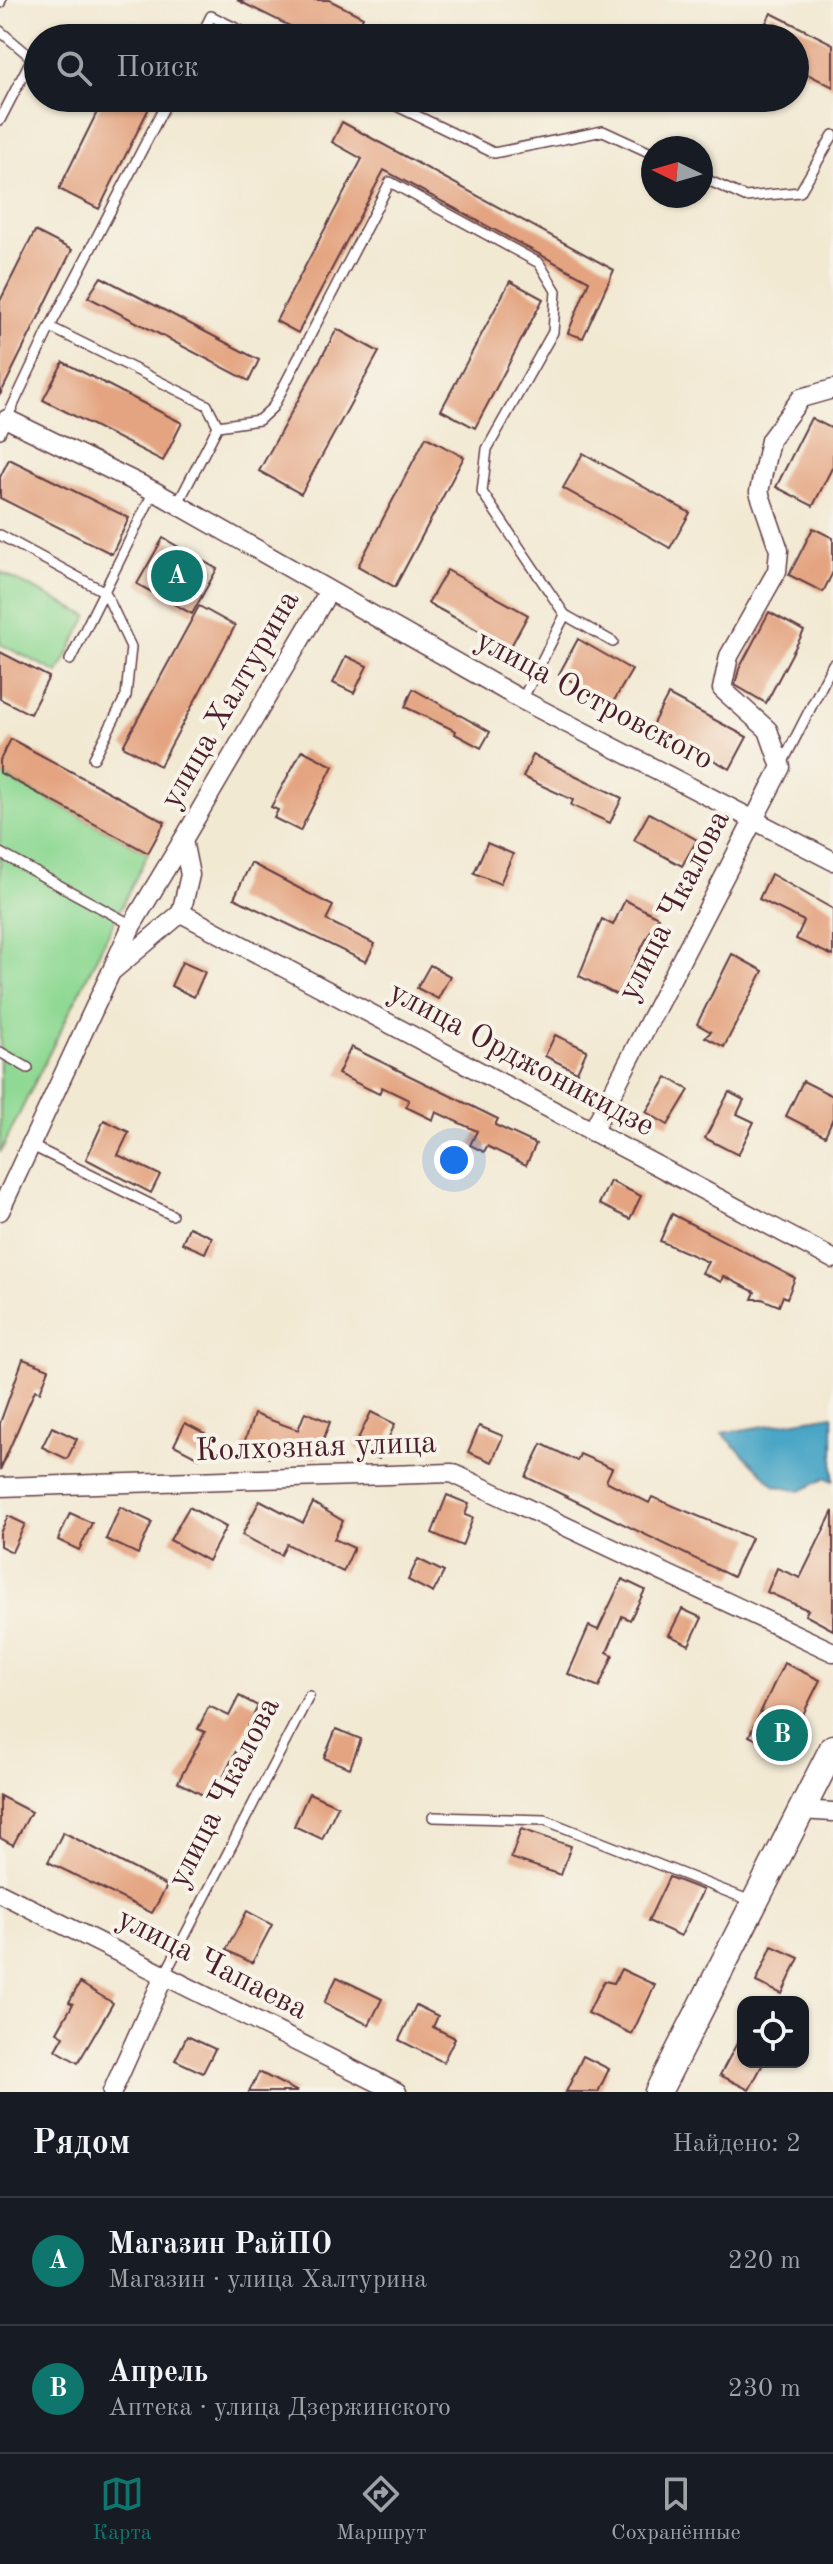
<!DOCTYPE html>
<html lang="ru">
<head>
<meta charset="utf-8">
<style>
	:root { --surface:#171b24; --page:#20242c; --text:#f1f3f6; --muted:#9ea1a6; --line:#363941; --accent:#0f766e }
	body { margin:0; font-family:"Old Standard TT",serif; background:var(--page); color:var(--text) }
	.controls { position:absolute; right:24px; bottom:24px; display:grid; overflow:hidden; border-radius:16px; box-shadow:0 2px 6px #0004 }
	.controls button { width:72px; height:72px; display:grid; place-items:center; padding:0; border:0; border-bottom:2px solid var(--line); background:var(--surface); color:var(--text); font:40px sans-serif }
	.compass { position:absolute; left:641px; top:136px; width:72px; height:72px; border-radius:50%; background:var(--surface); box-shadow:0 2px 6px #0004; rotate:275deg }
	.you { position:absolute; left:454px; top:1160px; width:28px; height:28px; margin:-20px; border:6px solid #fff; border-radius:50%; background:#1a73e8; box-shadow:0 0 0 12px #1a73e833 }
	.badge { display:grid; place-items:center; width:52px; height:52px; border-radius:50%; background:var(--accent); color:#fff; font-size:26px; font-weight:700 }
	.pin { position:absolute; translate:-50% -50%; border:4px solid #fff; box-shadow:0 2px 8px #0006 }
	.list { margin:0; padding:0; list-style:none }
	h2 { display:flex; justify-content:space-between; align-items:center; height:104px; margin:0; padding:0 32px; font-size:34px }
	h2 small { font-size:26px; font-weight:400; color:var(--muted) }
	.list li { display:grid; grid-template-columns:52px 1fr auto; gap:24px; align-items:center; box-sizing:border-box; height:128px; padding:0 32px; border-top:2px solid var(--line) }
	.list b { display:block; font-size:30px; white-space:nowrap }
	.list p { margin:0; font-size:26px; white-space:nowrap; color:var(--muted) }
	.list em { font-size:26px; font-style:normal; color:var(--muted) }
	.icon { flex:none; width:44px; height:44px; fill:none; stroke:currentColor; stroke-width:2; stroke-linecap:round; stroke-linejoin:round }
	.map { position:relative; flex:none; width:833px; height:2092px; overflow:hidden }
	.search { position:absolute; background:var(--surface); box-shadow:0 2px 6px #0004; left:24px; right:24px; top:24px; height:88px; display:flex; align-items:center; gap:20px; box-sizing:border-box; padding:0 28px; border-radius:44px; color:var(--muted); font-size:30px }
	.sheet { height:360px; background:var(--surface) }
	nav { display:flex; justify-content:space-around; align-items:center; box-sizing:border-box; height:112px; border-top:2px solid var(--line); background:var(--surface); font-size:22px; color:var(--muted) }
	nav a { display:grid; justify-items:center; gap:4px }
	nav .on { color:var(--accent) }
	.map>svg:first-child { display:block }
	.green { fill:#90d994; stroke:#6d7c60; stroke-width:2 }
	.water { fill:#48a6c6; stroke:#496278; stroke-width:2 }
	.building { fill:#e4a481 }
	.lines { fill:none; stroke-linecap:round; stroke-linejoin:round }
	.lane-casing { stroke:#633d44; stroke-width:12 }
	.street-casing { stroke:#633d44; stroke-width:21 }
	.secondary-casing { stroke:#633d44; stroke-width:29 }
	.lane { stroke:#fff; stroke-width:9 }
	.street { stroke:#fff; stroke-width:18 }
	.secondary { stroke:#fff; stroke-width:26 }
	.labels { text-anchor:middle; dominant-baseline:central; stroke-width:8; stroke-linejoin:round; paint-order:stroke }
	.street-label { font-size:32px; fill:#4a1f2b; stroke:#f7f3e8 }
</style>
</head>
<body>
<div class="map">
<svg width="833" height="2092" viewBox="0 0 833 2092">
	<rect width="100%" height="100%" fill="#f7f3e8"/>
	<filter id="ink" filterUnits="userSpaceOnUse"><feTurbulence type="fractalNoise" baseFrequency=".0125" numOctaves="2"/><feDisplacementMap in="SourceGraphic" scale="16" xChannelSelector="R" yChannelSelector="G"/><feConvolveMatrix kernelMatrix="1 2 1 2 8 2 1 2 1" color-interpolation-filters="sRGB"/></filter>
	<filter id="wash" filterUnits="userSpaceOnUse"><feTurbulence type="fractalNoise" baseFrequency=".006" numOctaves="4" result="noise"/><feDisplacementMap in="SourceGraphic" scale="32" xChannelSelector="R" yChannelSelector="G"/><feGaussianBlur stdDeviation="1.8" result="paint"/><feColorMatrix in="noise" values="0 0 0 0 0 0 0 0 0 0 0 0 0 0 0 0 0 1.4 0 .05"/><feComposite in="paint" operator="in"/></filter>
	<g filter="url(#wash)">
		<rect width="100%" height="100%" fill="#f2e9d3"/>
		<g class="green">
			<path d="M0,572l88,44 -30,57 -58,-29z"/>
			<path d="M0,773l148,80 -148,300z"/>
		</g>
		<path class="water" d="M833,1415v66l-7,-3 -26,13 -25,-5 -53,-53z"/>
		<g id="blocks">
			<g class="building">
				<path d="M237,0h92l34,17 -10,21h-39z"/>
				<path d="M771,13l62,31v43l-38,-19v-30h-37z"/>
				<path d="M104,98h50l-55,111 -40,-20z"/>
				<path d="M342,122l272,148 -31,68 -15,-5 21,-52 -205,-111 -86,163 -22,-12 86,-162 -30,-17z"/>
				<path d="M35,231l37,19 -72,145v-94z"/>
				<path d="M101,277l158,83 -10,21 -161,-84z"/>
				<path d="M510,281l33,18 -68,129 -34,-18z"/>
				<path d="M337,329l42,23 -78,142 -42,-23z"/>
				<path d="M63,362l119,61 -19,38 -120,-61z"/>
				<path d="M811,418l22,11v37l-20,40 -37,-19z"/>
				<path d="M426,437l38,20 -69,130 -37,-21z"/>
				<path d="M583,453l107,60 -20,35 -107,-60z"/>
				<path d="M9,459l120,59 -17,36 -112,-56v-21z"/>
				<path d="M813,528l20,10v34l-10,20 -34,-17z"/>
				<path d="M163,538l54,31 -25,45 -55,-30z"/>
				<path d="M447,570l81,45 -18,33 -82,-45z"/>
				<path d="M199,606l36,20 -75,140 -37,-20z"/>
				<path d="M769,612l35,19 -38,72 -31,-18 4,-16z"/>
				<path d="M578,639l54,31 -20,34 -53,-30z"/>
				<path d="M0,652l49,25 -19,37 -30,-15z"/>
				<path d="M346,656l21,10 -13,27 -21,-10z"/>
				<path d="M413,689l77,43 -9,16 -26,-14 1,-3 -51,-24z"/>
				<path d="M668,695l79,42 -17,32 -79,-42z"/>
				<path d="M11,739l154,83 -17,31 -148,-80v-13z"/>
				<path d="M302,750l31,16 -33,65 -26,-13 4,-8 -7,-3z"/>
				<path d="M533,755l89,43 -12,25 -39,-18 2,-5 -50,-23z"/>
				<path d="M649,813l48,27 -15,26 -48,-26z"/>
				<path d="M487,843l26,11 -13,30 -26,-11z"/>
				<path d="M251,863l82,43 -7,14 49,24 -9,18 -132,-64z"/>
				<path d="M771,874l62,35v47l-37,-17 8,-18 -45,-22z"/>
				<path d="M625,900l33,17 -41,78 -38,-19 23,-57 11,6z"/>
				<path d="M732,954l31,17 -39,76 -19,-10 6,-5 -14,-8z"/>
				<path d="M182,962l23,10 -11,25 -23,-11z"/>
				<path d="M430,965l20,11 -12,23 -21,-11z"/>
				<path d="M555,1035l32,15 -10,22 -32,-16z"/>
				<path d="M351,1047l147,72 -3,6 41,19 -10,21 -39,-19 -3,6 -14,-7 7,-14 -41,-19 -3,8 -27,-13 3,-7 -27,-13 -3,7 -41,-20z"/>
				<path d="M667,1077l22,13 -21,35 -22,-13z"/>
				<path d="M803,1081l30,15v22l-8,18 -39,-20z"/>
				<path d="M729,1092l15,8 -7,14 17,8 -16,33 -33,-17z"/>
				<path d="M104,1120l25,12 -11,23 42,20 -9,18 -65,-34z"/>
				<path d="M610,1181l31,15 -11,23 -31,-15z"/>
				<path d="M672,1214l123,64 -8,20 -4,-2 -4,10 -17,-7h-10l3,-7 -32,-16 -2,6 -19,-9 6,-11 -48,-21z"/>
				<path d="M189,1227l23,10 -7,16 -23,-10z"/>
				<path d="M23,1359l26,10 -9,23 -5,-2 -35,80v-47z"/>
				<path d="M305,1412l25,10 -14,37 -42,-16 -5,15 -27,-9 12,-35 44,16z"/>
				<path d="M371,1412l24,12 -16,35 -25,-12z"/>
				<path d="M185,1423l25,13 -11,22 -25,-13z"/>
				<path d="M479,1426l24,10 -11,26 -24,-10z"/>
				<path d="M52,1427l25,12 -10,20 -25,-12z"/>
				<path d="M542,1444l35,17 3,-7 32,14 -6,13 43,22 3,-6 99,41 -18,39 -207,-100z"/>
				<path d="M447,1495l22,9 -4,11 8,3 -11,28 -30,-13z"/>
				<path d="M260,1500l43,23 10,-20 30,18 -9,18 20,9 -11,24 -56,-28 -6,11 -39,-20z"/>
				<path d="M120,1507l32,15 -14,32 -32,-15z"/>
				<path d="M189,1507l37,20 -18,34 -38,-21z"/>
				<path d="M833,1511v119l-28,-15 3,-5 -41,-18 10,-24 23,10z"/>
				<path d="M70,1513l22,10 -13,27 -21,-10z"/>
				<path d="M8,1516l17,8 -13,28 -12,-6v-13z"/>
				<path d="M418,1559l26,13 -11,21 -25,-13z"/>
				<path d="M622,1579l23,11 -15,30 -8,-4 -15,36 6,3 -14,32 -31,-13 21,-48 9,4z"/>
				<path d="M682,1609l20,9 -13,27 -20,-10z"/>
				<path d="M784,1663l36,17 -36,73 -35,-17z"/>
				<path d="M239,1696l19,10 -46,94 -34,-18 27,-50 -7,-3 11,-23 20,10z"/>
				<path d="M336,1729l25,10 -11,29 -26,-10z"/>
				<path d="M309,1793l29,13 -16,33 -28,-13z"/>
				<path d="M0,1796l31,16 -18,33 -13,-7z"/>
				<path d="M521,1829l50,17 -10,29 -50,-17z"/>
				<path d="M63,1832l104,54 -15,27 -104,-51z"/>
				<path d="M669,1877l34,13 -22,46 -33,-15z"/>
				<path d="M247,1911l25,14 -20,38 -26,-13z"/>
				<path d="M772,1946l27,12 -17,36 -26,-12z"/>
				<path d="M621,1969l34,16 -23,49 -44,-21 16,-32 10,2z"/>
				<path d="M337,1977l45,22 -13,26 -45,-22z"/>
				<path d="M80,1983l33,20 -35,60 -22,-13 8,-14 -7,-4 16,-28 -4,-2z"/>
				<path d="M416,2005l22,11 -5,11 22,11 -12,24 -44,-22z"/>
				<path d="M743,2032v30h21l-15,28 -29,-15z"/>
				<path d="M187,2036l28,13 -12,24 -28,-13z"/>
				<path d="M583,2056l26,13 -11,23h-32z"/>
				<path d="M259,2072l39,20h-49z"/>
			</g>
		</g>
	</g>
	<g filter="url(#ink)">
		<use href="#blocks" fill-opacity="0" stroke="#633d44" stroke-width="2"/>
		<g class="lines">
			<g class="lane-casing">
				<g id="lane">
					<path d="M0,3l1,-3"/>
					<path d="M0,31l32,27 -32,62"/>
					<path d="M200,38l11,-22 45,22"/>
					<path d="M380,98l114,55 109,-22 50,23"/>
					<path d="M701,177l44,20 55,-5 33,-57"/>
					<path d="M50,327l157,78 11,21"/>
					<path d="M0,433l50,-106 119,-229"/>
					<path d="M177,505l41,-79 41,-6 14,-13 117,-225 149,81 17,28 -3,41 -66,117 -5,43 83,123"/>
					<path d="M0,535l105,57 26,55 -5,49 -32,62"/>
					<path d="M70,660l84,-169"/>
					<path d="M522,700l43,-85 48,27"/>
					<path d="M782,764l51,-100"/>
					<path d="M0,853l132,72"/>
					<path d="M0,1052l28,16"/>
					<path d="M30,1145l142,70"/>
					<path d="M433,1817l112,3 206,81"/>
					<path d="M165,1974l144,-278"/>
				</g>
			</g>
			<g class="street-casing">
				<g id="street">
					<path d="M7,419l147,72 368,209 311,161"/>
					<path d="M181,913l652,346"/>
					<path d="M113,967l19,-42 51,-85"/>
					<path d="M592,1132l189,-365 -13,-37 -46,-41 7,-33 48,-85 2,-21 -20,-58 11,-52 31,-42 32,-9"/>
					<path d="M0,1211l111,-239 70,-59 9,-38 -7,-35 146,-249"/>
					<path d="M0,1487l452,-14 381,179"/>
					<path d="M800,1810l33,2"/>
					<path d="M0,1893l397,199"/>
					<path d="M112,2092l53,-118"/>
				</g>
			</g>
			<g class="secondary-casing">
				<path id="secondary" d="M658,2092l175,-344"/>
			</g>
			<use href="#lane" class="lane"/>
			<use href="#street" class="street"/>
			<use href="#secondary" class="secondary"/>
		</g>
	</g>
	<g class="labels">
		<g class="street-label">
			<text transform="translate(231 700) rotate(-60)">улица Халтурина</text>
			<text transform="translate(594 701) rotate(28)">улица Островского</text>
			<text transform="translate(675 906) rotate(-63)">улица Чкалова</text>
			<text transform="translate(521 1060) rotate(28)">улица Орджоникидзе</text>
			<text transform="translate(316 1448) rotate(-2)">Колхозная улица</text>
			<text transform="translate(225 1793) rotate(-63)">улица Чкалова</text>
			<text transform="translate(212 1965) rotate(27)">улица Чапаева</text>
		</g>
	</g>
</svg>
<div class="controls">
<button><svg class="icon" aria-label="locate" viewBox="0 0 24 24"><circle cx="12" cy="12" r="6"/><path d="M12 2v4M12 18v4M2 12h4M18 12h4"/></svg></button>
</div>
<svg class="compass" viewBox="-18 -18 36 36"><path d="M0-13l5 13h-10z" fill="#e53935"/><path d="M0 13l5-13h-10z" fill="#9ea1a6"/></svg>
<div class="you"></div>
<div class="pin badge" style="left:177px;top:576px">A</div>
<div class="pin badge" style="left:782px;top:1735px">B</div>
<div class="search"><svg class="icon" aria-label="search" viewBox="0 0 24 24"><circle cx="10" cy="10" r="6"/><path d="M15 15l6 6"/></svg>Поиск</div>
</div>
<section class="sheet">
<h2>Рядом<small>Найдено: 2</small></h2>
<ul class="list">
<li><span class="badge">A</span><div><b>Магазин РайПО</b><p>Магазин · улица Халтурина</p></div><em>220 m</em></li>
<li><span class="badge">B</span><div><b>Апрель</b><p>Аптека · улица Дзержинского</p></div><em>230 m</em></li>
</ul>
</section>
<nav>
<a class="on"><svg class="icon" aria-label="map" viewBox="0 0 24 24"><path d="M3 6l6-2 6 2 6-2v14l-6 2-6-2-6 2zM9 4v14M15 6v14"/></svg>Карта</a>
<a><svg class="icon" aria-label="directions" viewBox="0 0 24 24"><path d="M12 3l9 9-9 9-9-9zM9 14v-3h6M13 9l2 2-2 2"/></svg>Маршрут</a>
<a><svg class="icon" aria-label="saved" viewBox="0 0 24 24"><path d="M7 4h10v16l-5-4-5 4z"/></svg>Сохранённые</a>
</nav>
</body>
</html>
